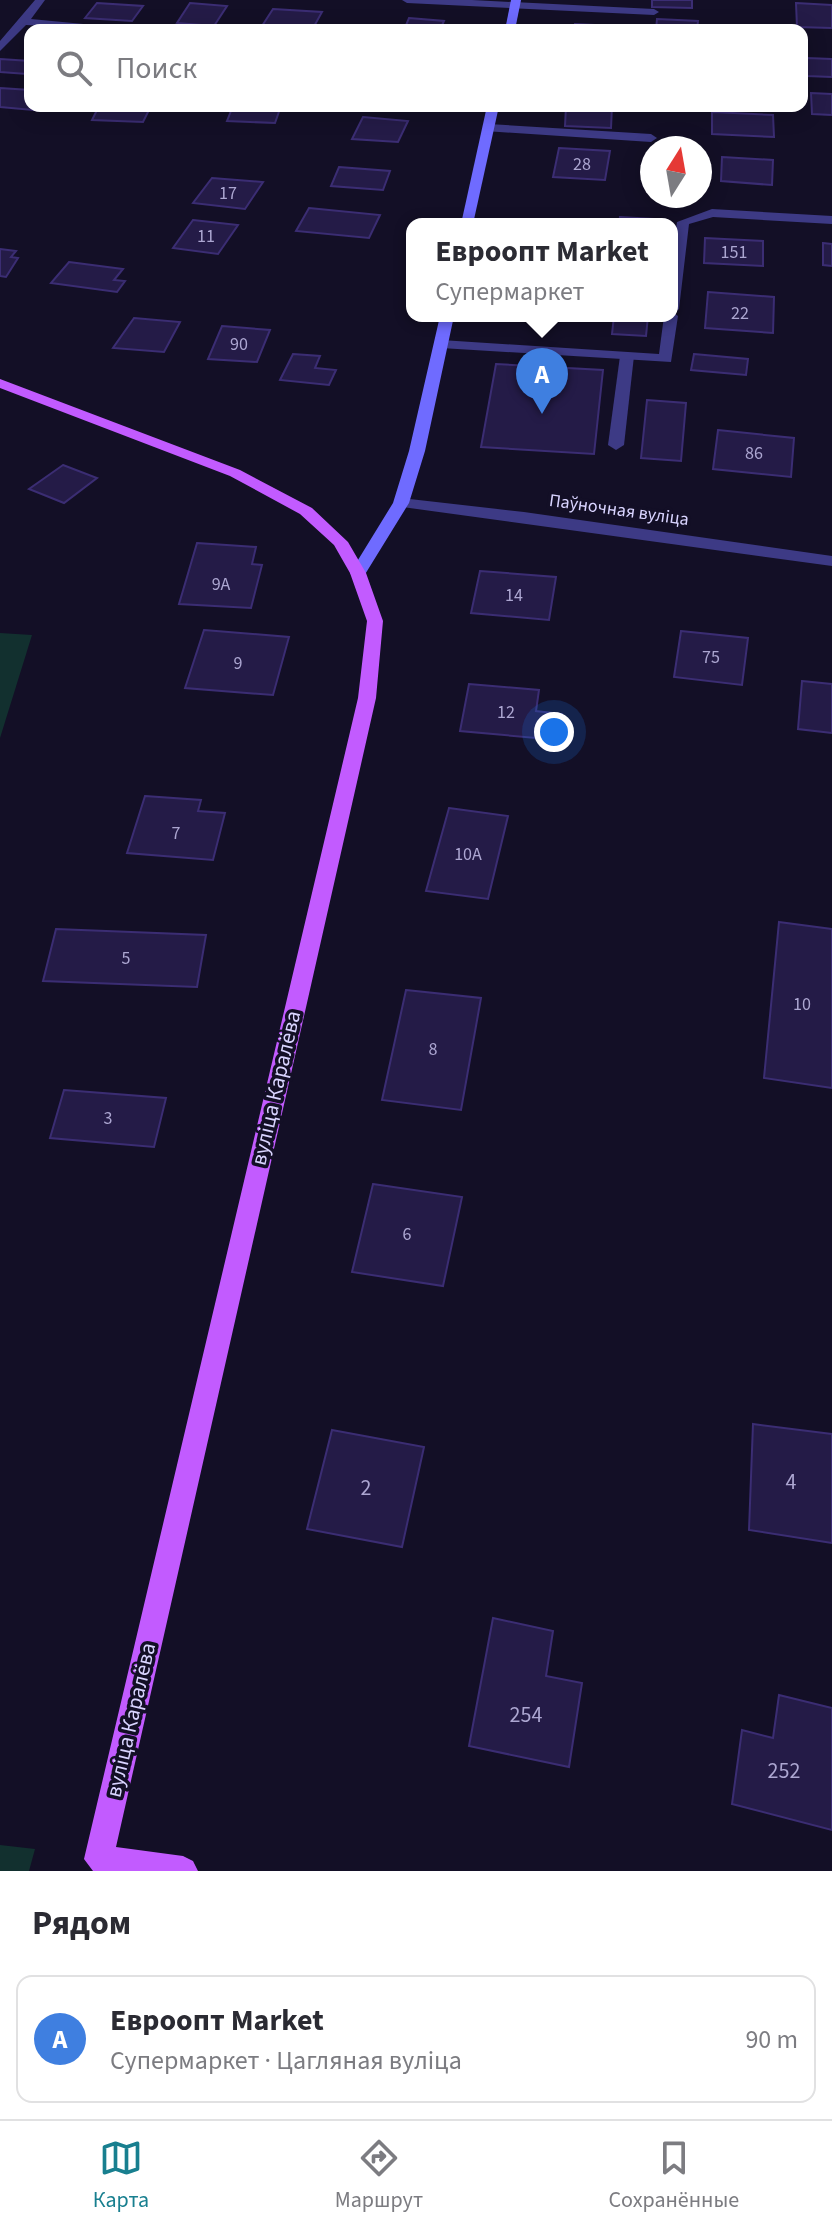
<!DOCTYPE html>
<html lang="ru">
<head>
<meta charset="utf-8">
<style>
	:root { --surface:#fff; --page:#f2f2f3; --text:#2b2b33; --muted:#7c7c81; --line:#e1e1e2; --accent:#187f8f }
	body { margin:0; font-family:"Source Sans 3",sans-serif; background:var(--page); color:var(--text) }
	.compass { position:absolute; left:640px; top:136px; width:72px; height:72px; border-radius:50%; background:var(--surface); box-shadow:0 4px 20px #0003; rotate:11deg }
	.you { position:absolute; left:554px; top:732px; width:28px; height:28px; margin:-20px; border:6px solid #fff; border-radius:50%; background:#1a73e8; box-shadow:0 0 0 12px #1a73e833 }
	.badge { display:grid; place-items:center; width:52px; height:52px; border-radius:50%; background:var(--accent); color:#fff; font-size:26px; font-weight:700 }
	.pin { position:absolute; translate:-50% -66px; filter:drop-shadow(0 2px 4px #0008) }
	.pin::after { content:''; position:absolute; top:42px; width:28px; height:24px; background:inherit; clip-path:polygon(0 0,100% 0,50% 100%) }
	.popup { position:absolute; left:406px; top:218px; width:272px; height:104px; box-sizing:border-box; display:grid; place-content:center; border-radius:16px; background:var(--surface); filter:drop-shadow(0 2px 6px #0005); font-size:26px; white-space:nowrap; color:var(--muted) }
	.popup b { font-size:30px; color:var(--text) }
	.popup::after { content:''; position:absolute; left:50%; top:100%; margin-left:-16px; border:16px solid transparent; border-top-color:var(--surface) }
	.list { margin:0; padding:0; list-style:none }
	h2 { display:flex; justify-content:space-between; align-items:center; height:104px; margin:0; padding:0 32px; font-size:34px }
	h2 small { font-size:26px; font-weight:400; color:var(--muted) }
	.list li { display:grid; grid-template-columns:52px 1fr auto; gap:24px; align-items:center; box-sizing:border-box; height:128px; margin:0 16px 16px; padding:0 16px; border:2px solid var(--line); border-radius:16px }
	.list b { display:block; font-size:30px; white-space:nowrap }
	.list p { margin:0; font-size:26px; white-space:nowrap; color:var(--muted) }
	.list em { font-size:26px; font-style:normal; color:var(--muted) }
	.icon { flex:none; width:44px; height:44px; fill:none; stroke:currentColor; stroke-width:2; stroke-linecap:round; stroke-linejoin:round }
	.map { position:relative; flex:none; width:832px; height:1871px; overflow:hidden }
	.search { position:absolute; background:var(--surface); box-shadow:0 4px 20px #0003; left:24px; right:24px; top:24px; height:88px; display:flex; align-items:center; gap:20px; box-sizing:border-box; padding:0 28px; border-radius:16px; color:var(--muted); font-size:30px }
	.sheet { height:248px; background:var(--surface) }
	nav { display:flex; justify-content:space-around; align-items:center; box-sizing:border-box; height:112px; border-top:2px solid var(--line); background:var(--surface); font-size:22px; color:var(--muted) }
	nav a { display:grid; justify-items:center; gap:4px }
	nav .on { color:var(--accent) }
	.map>svg:first-child { display:block }
	.green { fill:#12302f }
	.building { fill:#241b47; stroke:#3b2d73; stroke-width:2 }
	.lines { fill:none; stroke-linecap:round; stroke-linejoin:round }
	.service { fill:#3d3a85; fill-rule:evenodd }
	.minor { fill:#3d3a85; fill-rule:evenodd }
	.secondary { fill:#6f6bff; fill-rule:evenodd }
	.primary { fill:#c25bff; fill-rule:evenodd }
	.labels { text-anchor:middle; dominant-baseline:central; stroke-width:7; stroke-linejoin:round; paint-order:stroke }
	.number-label { font-size:18px; fill:#aca6d1 }
	.far-street-label { font-size:18px; fill:#d9d4ff; stroke:#130f26 }
	.street-label { font-size:22px; fill:#d9d4ff; stroke:#130f26 }
	.near-number-label { font-size:22px; fill:#aca6d1 }
</style>
</head>
<body>
<div class="map">
<svg width="832" height="1871" viewBox="0 0 832 1871">
	<rect width="100%" height="100%" fill="#130f26"/>
	<g class="green">
		<path d="M0,633l32,2 -32,103z"/>
		<path d="M0,1845l35,4 -6,22h-29z"/>
	</g>
	<g class="building">
		<path d="M652,0h40v8l-40,-1z"/>
		<path d="M97,3l46,3 -11,15 -47,-3z"/>
		<path d="M190,3l37,3 -13,20 -37,-3z"/>
		<path d="M796,3l36,2v23l-35,-1z"/>
		<path d="M273,9l49,3 -10,18 -52,-1z"/>
		<path d="M409,18l35,3 -4,9h-36z"/>
		<path d="M657,19l41,2 -1,9h-41z"/>
		<path d="M575,24l39,2 -1,4h-39z"/>
		<path d="M807,58l25,1v18l-25,-1z"/>
		<path d="M0,59l30,2v10l-3,3 -27,-2z"/>
		<path d="M0,88l30,2v16h18l-4,5 -44,-4z"/>
		<path d="M811,93l21,1v21l-20,-1z"/>
		<path d="M99,106h52l-8,16 -51,-2z"/>
		<path d="M233,106h48l-6,17 -48,-2z"/>
		<path d="M566,106h46l-1,22 -46,-2z"/>
		<path d="M712,112l61,3 1,22 -62,-3z"/>
		<path d="M363,117l45,4 -10,21 -46,-3z"/>
		<path d="M559,148l51,3 -5,29 -52,-3z"/>
		<path d="M722,157l51,3 -1,25 -51,-4z"/>
		<path d="M339,167l51,4 -7,19 -52,-4z"/>
		<path d="M212,178l51,4 -18,27 -52,-6z"/>
		<path d="M309,208l71,7 -11,23 -73,-7z"/>
		<path d="M620,217l33,2 -1,5h-33z"/>
		<path d="M193,220l45,5 -20,29 -45,-6z"/>
		<path d="M705,238l58,3v25l-59,-3z"/>
		<path d="M823,243l9,1v22l-9,-1z"/>
		<path d="M0,249l16,2 -5,6 7,1 -12,19 -6,-1z"/>
		<path d="M69,262l54,7 -9,11 11,1 -8,11 -66,-9z"/>
		<path d="M708,292l66,5 -1,36 -68,-5z"/>
		<path d="M524,316h78v5z"/>
		<path d="M614,316h34l-2,20 -34,-2z"/>
		<path d="M134,318l46,4 -16,30 -51,-4z"/>
		<path d="M222,326l48,4 -13,32 -49,-3z"/>
		<path d="M293,354l27,2 -5,12 21,2 -7,15 -49,-5z"/>
		<path d="M694,354l54,5 -2,16 -55,-5z"/>
		<path d="M496,364l107,6 -9,84 -113,-7z"/>
		<path d="M647,400l39,3 -5,58 -40,-3z"/>
		<path d="M718,430l76,8 -3,39 -78,-8z"/>
		<path d="M63,465l34,13 -33,25 -35,-14z"/>
		<path d="M197,543l59,4 -4,17 10,1 -11,43 -72,-4z"/>
		<path d="M480,571l76,6 -7,43 -78,-7z"/>
		<path d="M204,630l85,7 -16,58 -88,-7z"/>
		<path d="M681,631l67,7 -6,47 -68,-8z"/>
		<path d="M802,681l30,3v49l-34,-4z"/>
		<path d="M469,684l70,6 -3,21 26,3 -4,26 -98,-9z"/>
		<path d="M145,796l56,4 -3,11 27,2 -12,47 -86,-7z"/>
		<path d="M449,808l59,8 -20,83 -62,-8z"/>
		<path d="M779,922l53,7v159l-68,-10z"/>
		<path d="M56,929l150,6 -9,52 -154,-6z"/>
		<path d="M406,990l75,8 -20,112 -79,-10z"/>
		<path d="M64,1090l102,8 -12,49 -104,-9z"/>
		<path d="M373,1184l89,13 -19,89 -91,-14z"/>
		<path d="M753,1424l79,10v109l-83,-13z"/>
		<path d="M332,1430l92,17 -22,100 -95,-18z"/>
		<path d="M493,1618l60,13 -7,45 36,7 -13,84 -100,-21z"/>
		<path d="M779,1695l53,13v122l-100,-26 10,-74 31,8z"/>
	</g>
	<g class="lines">
		<g class="service">
			<path d="M35,0h10l-14,19 84,8 5,3 -94,-5 -26,26v-10z"/>
			<path d="M402,0h70l182,9 5,3 -5,3 -247,-12z"/>
			<path d="M489,124l162,10 6,4 -6,4 -166,-11 -2,-3z"/>
			<path d="M627,352l7,4 -10,89 -8,5 -8,-5 12,-89z"/>
		</g>
		<g class="minor">
			<path d="M712,209l120,7v8l-119,-7 -24,7 -10,85 -5,4 4,3 -7,46 -230,-14 -7,-4 7,-4 218,14 5,-38h8v-59l5,-35z"/>
			<path d="M401,498l123,14 308,44v10l-437,-60v-6z"/>
		</g>
		<g class="secondary">
			<path d="M511,0h10l-6,30h-10z"/>
			<path d="M487,106h12l-26,118h-12z"/>
			<path d="M440,316h14l-29,135 -16,52 -45,73h-12l-2,-3 43,-70 16,-52z"/>
		</g>
		<path class="primary" d="M0,379l240,91 72,38 36,34 18,31 17,48 -7,77 -260,1149 67,9 10,5 5,10h-105l-9,-12 274,-1161 9,-77 -17,-48 -16,-28 -34,-31 -70,-38 -230,-88z"/>
	</g>
	<g class="labels">
		<g class="number-label">
			<text x="582" y="164">28</text>
			<text x="228" y="193">17</text>
			<text x="206" y="236">11</text>
			<text x="734" y="252">151</text>
			<text x="740" y="313">22</text>
			<text x="239" y="344">90</text>
			<text x="754" y="453">86</text>
			<text x="221" y="584">9А</text>
			<text x="514" y="595">14</text>
			<text x="711" y="657">75</text>
			<text x="238" y="663">9</text>
			<text x="506" y="712">12</text>
			<text x="176" y="833">7</text>
			<text x="468" y="854">10А</text>
			<text x="126" y="958">5</text>
			<text x="802" y="1004">10</text>
			<text x="433" y="1049">8</text>
			<text x="108" y="1118">3</text>
			<text x="407" y="1234">6</text>
		</g>
		<g class="far-street-label">
			<text transform="translate(619 510) rotate(8)">Паўночная вуліца</text>
		</g>
		<g class="street-label">
			<text transform="translate(276 1088) rotate(-77)">вуліца Каралёва</text>
			<text transform="translate(131 1720) rotate(-77)">вуліца Каралёва</text>
		</g>
		<g class="near-number-label">
			<text x="791" y="1482">4</text>
			<text x="366" y="1488">2</text>
			<text x="526" y="1715">254</text>
			<text x="784" y="1771">252</text>
		</g>
	</g>
</svg>
<svg class="compass" viewBox="-18 -18 36 36"><path d="M0-13l5 13h-10z" fill="#e53935"/><path d="M0 13l5-13h-10z" fill="#7c7c81"/></svg>
<div class="you"></div>
<div class="pin badge" style="left:542px;top:414px;background:#3f7fe0">A</div>
<div class="popup"><b>Евроопт Market</b>Супермаркет</div>
<div class="search"><svg class="icon" aria-label="search" viewBox="0 0 24 24"><circle cx="10" cy="10" r="6"/><path d="M15 15l6 6"/></svg>Поиск</div>
</div>
<section class="sheet">
<h2>Рядом<small></small></h2>
<ul class="list">
<li><span class="badge" style="background:#3f7fe0">A</span><div><b>Евроопт Market</b><p>Супермаркет · Цагляная вуліца</p></div><em>90 m</em></li>
</ul>
</section>
<nav>
<a class="on"><svg class="icon" aria-label="map" viewBox="0 0 24 24"><path d="M3 6l6-2 6 2 6-2v14l-6 2-6-2-6 2zM9 4v14M15 6v14"/></svg>Карта</a>
<a><svg class="icon" aria-label="directions" viewBox="0 0 24 24"><path d="M12 3l9 9-9 9-9-9zM9 14v-3h6M13 9l2 2-2 2"/></svg>Маршрут</a>
<a><svg class="icon" aria-label="saved" viewBox="0 0 24 24"><path d="M7 4h10v16l-5-4-5 4z"/></svg>Сохранённые</a>
</nav>
</body>
</html>
